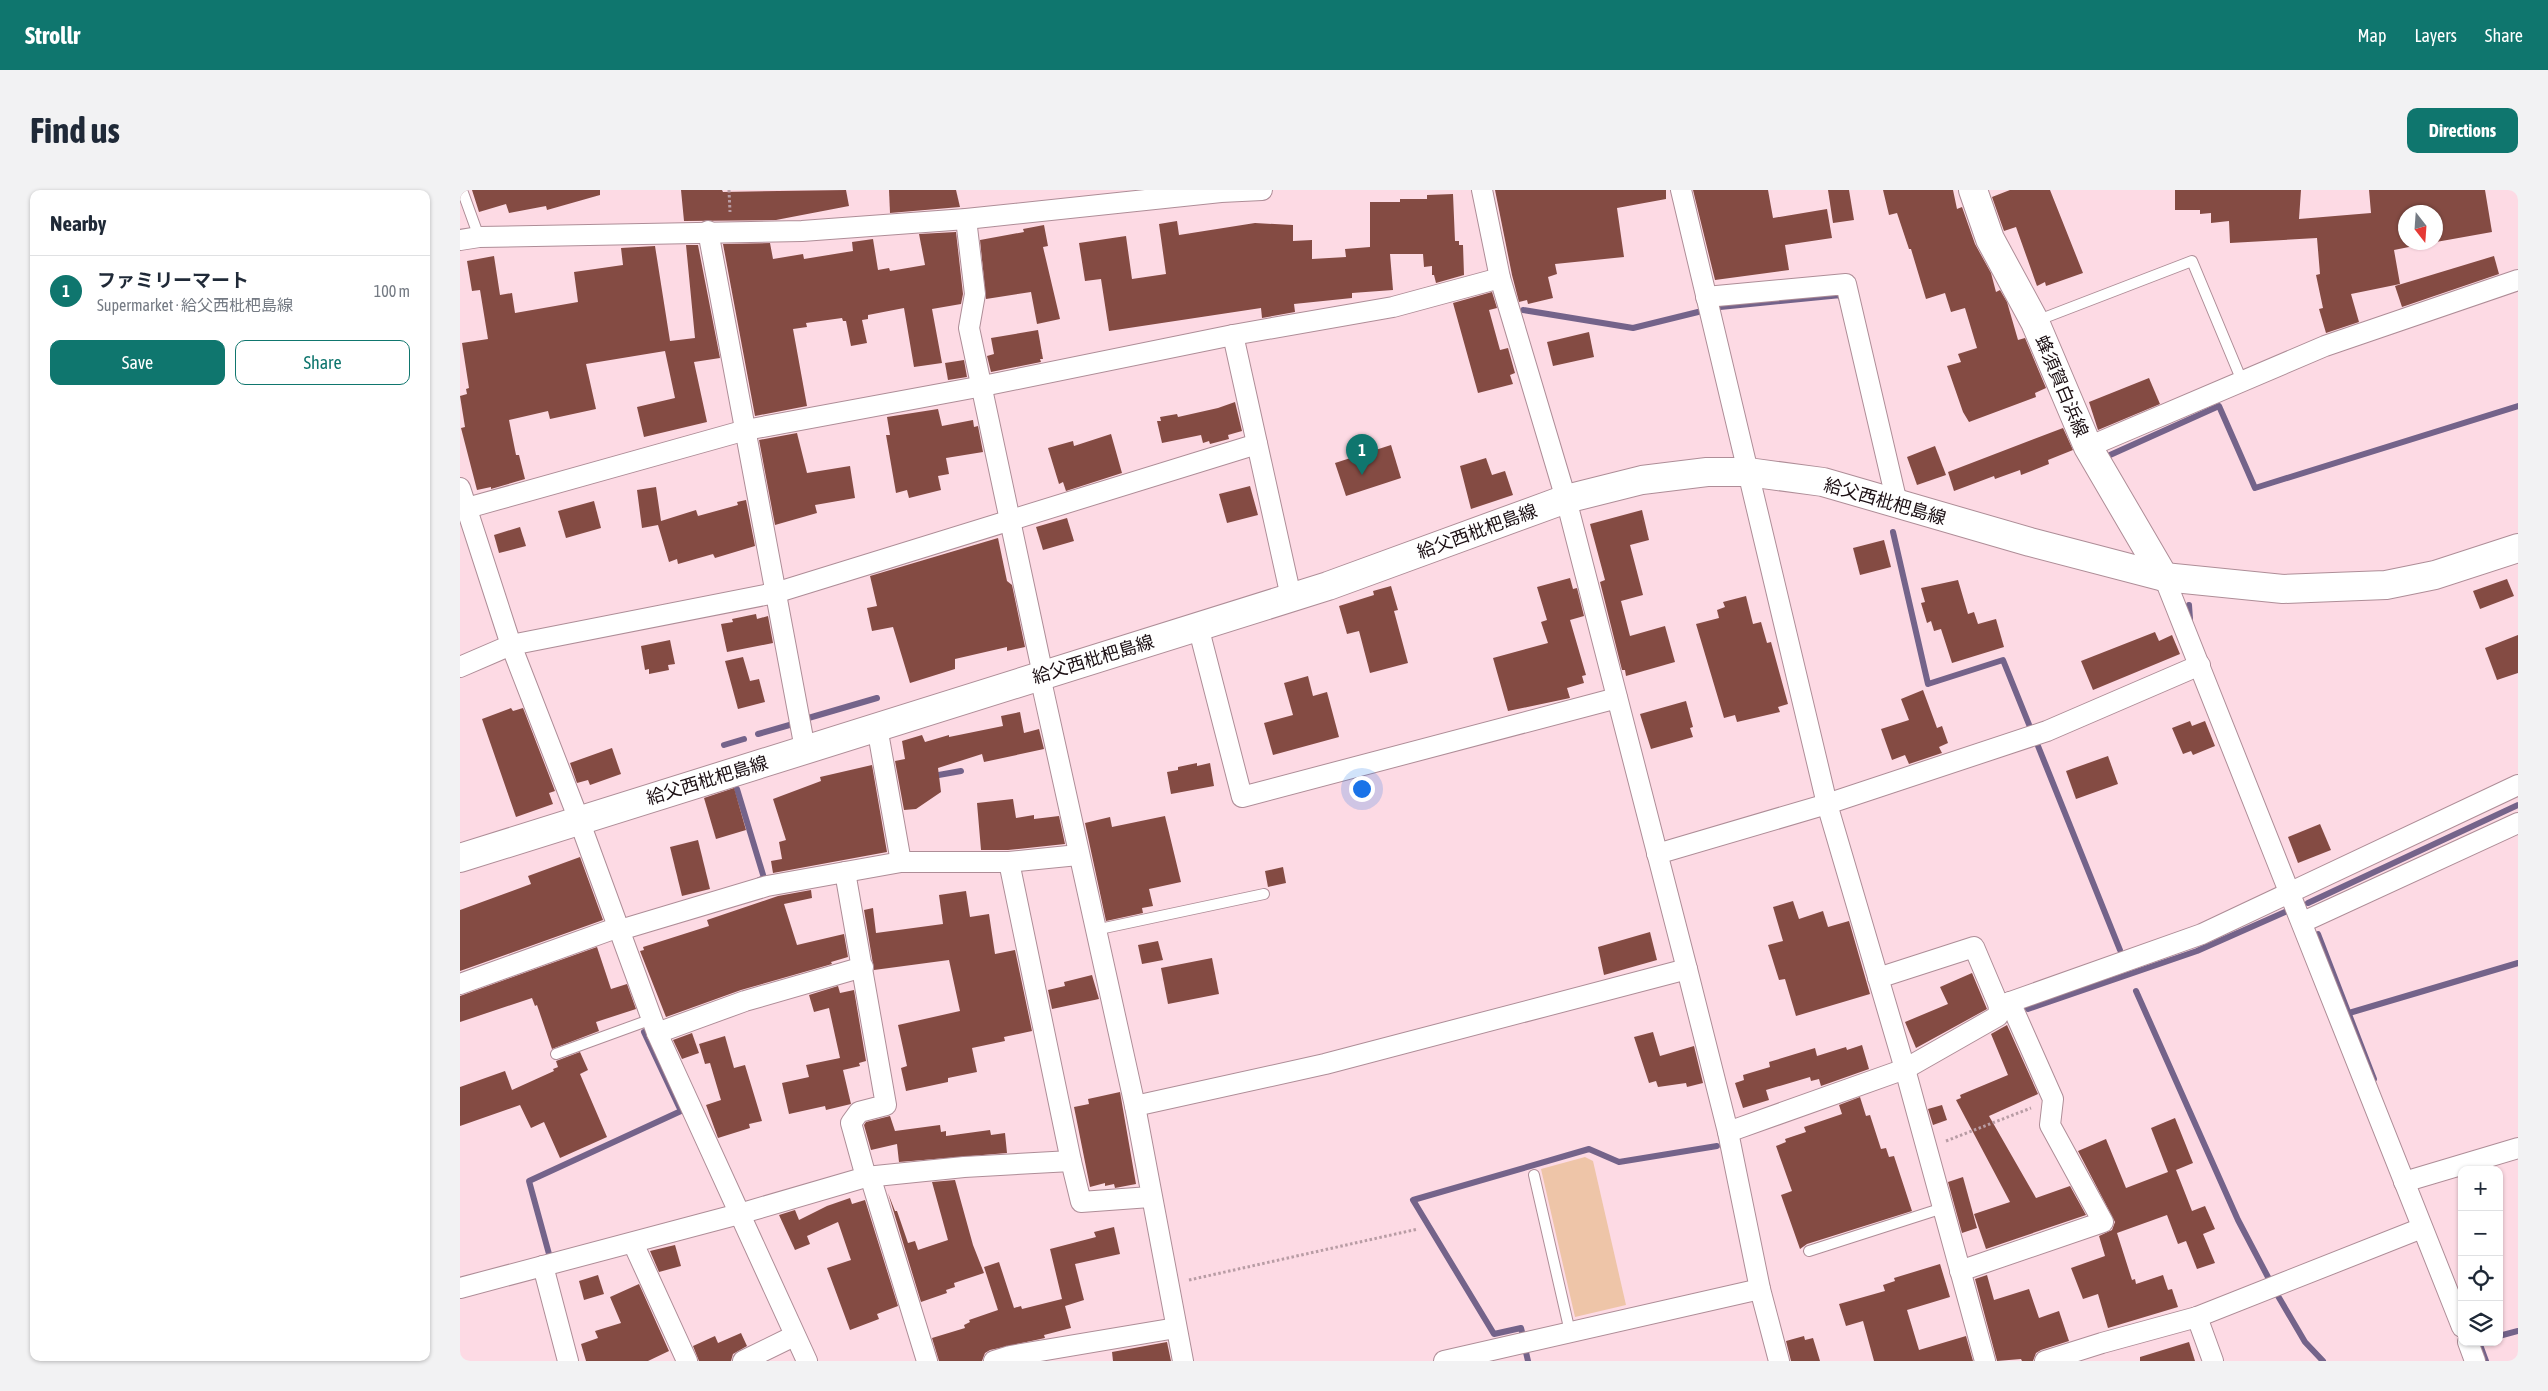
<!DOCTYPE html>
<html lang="en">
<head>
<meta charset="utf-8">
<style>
	:root { --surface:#fff; --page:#f2f2f3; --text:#1f2937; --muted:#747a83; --line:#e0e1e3; --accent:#0f766e }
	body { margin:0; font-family:"Asap Condensed","Noto Sans JP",sans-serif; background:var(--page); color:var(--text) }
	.controls { position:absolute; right:15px; bottom:15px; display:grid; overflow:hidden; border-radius:10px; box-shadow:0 1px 4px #0004 }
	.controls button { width:45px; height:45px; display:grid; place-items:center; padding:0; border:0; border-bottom:1px solid var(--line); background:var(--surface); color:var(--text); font:25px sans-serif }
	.compass { position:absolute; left:1938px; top:15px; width:45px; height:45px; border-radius:50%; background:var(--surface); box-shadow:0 1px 4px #0004; rotate:163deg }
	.you { position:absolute; left:901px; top:598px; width:18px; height:18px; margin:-12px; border:4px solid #fff; border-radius:50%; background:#1a73e8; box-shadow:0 0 0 8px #1a73e833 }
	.badge { display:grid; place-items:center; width:32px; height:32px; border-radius:50%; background:var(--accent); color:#fff; font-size:16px; font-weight:700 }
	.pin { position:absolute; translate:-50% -41px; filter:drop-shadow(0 1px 2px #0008) }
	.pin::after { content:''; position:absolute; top:26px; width:18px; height:15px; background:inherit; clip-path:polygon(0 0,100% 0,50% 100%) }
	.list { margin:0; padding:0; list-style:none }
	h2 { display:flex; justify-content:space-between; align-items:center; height:65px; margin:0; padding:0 20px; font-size:21px }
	h2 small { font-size:16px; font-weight:400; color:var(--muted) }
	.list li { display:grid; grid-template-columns:32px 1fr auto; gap:15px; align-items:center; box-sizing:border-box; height:70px; padding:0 20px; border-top:1px solid var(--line) }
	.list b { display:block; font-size:19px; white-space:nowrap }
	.list p { margin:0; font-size:16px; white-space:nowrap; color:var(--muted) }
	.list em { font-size:16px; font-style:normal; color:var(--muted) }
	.actions { display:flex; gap:10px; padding:15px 20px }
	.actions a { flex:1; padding:11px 0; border:1px solid var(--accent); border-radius:10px; text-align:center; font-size:18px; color:var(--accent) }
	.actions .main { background:var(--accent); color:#fff }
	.icon { flex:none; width:28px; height:28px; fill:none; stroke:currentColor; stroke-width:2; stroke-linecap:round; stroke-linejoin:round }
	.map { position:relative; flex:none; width:2058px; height:1171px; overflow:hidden; border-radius:10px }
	header { display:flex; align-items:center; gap:30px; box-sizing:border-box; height:70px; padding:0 25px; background:var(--accent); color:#fff }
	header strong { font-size:24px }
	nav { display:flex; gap:28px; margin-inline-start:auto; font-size:18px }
	.intro { display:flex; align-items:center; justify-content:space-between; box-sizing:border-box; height:120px; padding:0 30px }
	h1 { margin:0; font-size:35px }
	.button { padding:12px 22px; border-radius:10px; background:var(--accent); color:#fff; font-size:18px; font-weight:700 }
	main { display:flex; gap:30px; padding:0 30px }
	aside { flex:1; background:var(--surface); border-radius:10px; box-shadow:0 1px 4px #0004 }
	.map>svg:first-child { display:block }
	.green { fill:#eec5a8 }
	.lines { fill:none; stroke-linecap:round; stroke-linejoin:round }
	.stream { stroke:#74638a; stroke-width:6 }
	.building { fill:#844b43 }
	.lane-casing { stroke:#ae8d97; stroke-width:12 }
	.street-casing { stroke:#ae8d97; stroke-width:22 }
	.secondary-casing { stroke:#ae8d97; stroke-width:30 }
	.path { stroke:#b89ca4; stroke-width:3; stroke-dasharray:2.5 2.5; stroke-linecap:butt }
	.lane { stroke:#fff; stroke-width:10 }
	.street { stroke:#fff; stroke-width:20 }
	.secondary { stroke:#fff; stroke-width:28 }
	.labels { text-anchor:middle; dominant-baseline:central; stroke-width:5; stroke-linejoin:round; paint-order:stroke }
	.street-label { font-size:18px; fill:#1a0e12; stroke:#fff }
</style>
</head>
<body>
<header>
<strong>Strollr</strong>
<nav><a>Map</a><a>Layers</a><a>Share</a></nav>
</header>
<div class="intro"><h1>Find us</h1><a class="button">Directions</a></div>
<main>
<aside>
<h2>Nearby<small></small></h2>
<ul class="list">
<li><span class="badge">1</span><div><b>ファミリーマート</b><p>Supermarket · 給父西枇杷島線</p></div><em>100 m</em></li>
</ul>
<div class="actions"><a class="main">Save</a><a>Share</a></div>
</aside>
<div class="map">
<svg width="2058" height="1171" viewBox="0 0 2058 1171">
	<rect width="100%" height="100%" fill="#fddae4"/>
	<path class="green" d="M1125,967l8,4 33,144 -51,12 -34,-148z"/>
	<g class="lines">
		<g class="stream">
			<path d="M1260,117l121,-12 1,6"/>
			<path d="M1063,120l110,18 65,-16"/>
			<path d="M1650,265l109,-49 36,82 263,-82"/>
			<path d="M1433,342l35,152 75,-24 27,67"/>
			<path d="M1729,415l1,14"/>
			<path d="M345,525v4l72,-21"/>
			<path d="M298,544l35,-10"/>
			<path d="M264,555l20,-6"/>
			<path d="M1578,556l82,204"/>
			<path d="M473,586l28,-5"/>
			<path d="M277,599l27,89 -5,2"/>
			<path d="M1848,713l210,-98"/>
			<path d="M1858,744l56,145"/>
			<path d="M1676,801l102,229 31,59"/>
			<path d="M1568,819l169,-58 88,-39"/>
			<path d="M1889,823l169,-50"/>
			<path d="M89,1064l-20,-73 152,-70 -37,-79"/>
			<path d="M1818,1106l27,46 18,19"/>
			<path d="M1062,1142l-1,-4 -27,6 -81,-134 176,-51 30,13 98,-16"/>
			<path d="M2039,1146l19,-5"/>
			<path d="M2019,1152l7,19"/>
			<path d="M1065,1158l3,13"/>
		</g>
	</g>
	<g class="building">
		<path d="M12,0h128v5l-53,15 -1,-4 -37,7 -3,-9 -27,8z"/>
		<path d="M221,0h41l1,2 123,-2 3,16 -73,14 -92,1z"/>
		<path d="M429,0h67l4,17 -70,6z"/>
		<path d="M1035,0h171v9l-49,9 7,49 -69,7 2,10 -9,3 5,21 -25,6 -1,-4 -8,2 -7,-27z"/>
		<path d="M1233,0h75l5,28 54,-9 5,29 -47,7 4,25 -74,10z"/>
		<path d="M1368,0h21l5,30 -21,3z"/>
		<path d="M1423,0h70l4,19 5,-2 13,37 16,29 5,19 4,-2 7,12 11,38 7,-2 21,50 -11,5 1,4 -67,25 -6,-10 -16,-46 14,-4 -3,-8 19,-6 -12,-40 -14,4 -6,-19 -19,6 -15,-50h-2l-12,-36 -8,2z"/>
		<path d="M1550,0h40l33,83 -37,13 -1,-4 -8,4 -21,-59 -12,4 -12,-34z"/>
		<path d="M1715,0h126l-2,29 72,-6 -2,-23h116l7,42 -56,10v-30h-30v30h28l-40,8 6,34 -49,10 8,28 -33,11 -7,-24 4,-1 -7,-33 4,-1 -3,-36 -87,5 -1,-22 -18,2v-10l-11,1v-4h-25z"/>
		<path d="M993,4l2,47h4v4h4l1,30 -28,8 -2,-8h-2v-9l-8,1 -1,-13h-33l3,36 -41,3v5l-58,6 1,8 -33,6 -1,-10 -152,23 -8,-52 -16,2 -6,-38 47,-7 6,43 34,-5 -7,-50 18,-3 2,14 76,-12 38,2v16l19,-1v19l34,-2 -1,-8 25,-2v-45h30v-3h27v-4z"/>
		<path d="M584,35l4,21 -5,1 17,72 -23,5 -6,-32 -45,7 -6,-59 44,-8 -1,-3z"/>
		<path d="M496,42l7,62 -2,10 -29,5 10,54 -28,4 -10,-59 -36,7v4l-6,1 5,23 -16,3 -5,-25h-3l-1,-3 -36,5 1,4 -14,2 14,77 -52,10 -32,-172 47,-1 3,16 30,-5 1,5 49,-8 -1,-9 21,-3 5,31 11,-2 1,3 35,-6 -6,-31z"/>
		<path d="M226,55h12l22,113 -26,4 13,60 -63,15 -7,-30 38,-9 -10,-47 -79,13 10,45 -46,10 -2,-8 -39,9 7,35h3l6,24 -34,10v-2l-14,3 -16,-62 4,-1 -5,-31 7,-2 -1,-5 3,-1 -7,-45 26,-4 -8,-49 -8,1 -5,-30 27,-5 6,39 12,-2 3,20 63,-11 -4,-30 49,-7 -2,-17 34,-2 15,95 25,-3z"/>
		<path d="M2034,66l5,18 -97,33 -7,-21z"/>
		<path d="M1032,102l5,16 -8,2 11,40 8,-2 7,25 -5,2 3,9 -35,9 -25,-90z"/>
		<path d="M578,140l5,29h-3l1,3 -50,10 -4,-16 7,-2 -3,-16z"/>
		<path d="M1129,142l5,25 -41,9 -6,-24z"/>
		<path d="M504,170l3,17 -19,3 -3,-17z"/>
		<path d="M1689,188l11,26 -62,26 -9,-28z"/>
		<path d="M775,212l7,29 -14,4 1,4 -19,5 -1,-3 -6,2 -2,-8 -39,8 -5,-22h4l-1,-4 17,-3 1,3 40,-9z"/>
		<path d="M478,219l4,17 31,-6 1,7 4,-1 5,26 -37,6 3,16 -11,2 3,14 -32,8 -2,-8 -11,3 -10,-58h4l-3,-18z"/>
		<path d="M1603,238l10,22 -25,10 1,4 -28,11 -1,-5 -25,9 -1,-3 -40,15 -6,-19z"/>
		<path d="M337,243l10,40 43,-7 5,32 -40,7 2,8 -42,12 -16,-85z"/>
		<path d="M651,244l11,39 -56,18 -3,-9 -4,2 -11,-36 25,-7 1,5z"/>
		<path d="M931,255l10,33 -55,18 -11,-33z"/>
		<path d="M1475,256l11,29 -29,10 -10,-28z"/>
		<path d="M1026,268l6,17 13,-4 8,24 -42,14 -11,-43z"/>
		<path d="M790,296l8,29 -31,8 -8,-29z"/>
		<path d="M196,297l5,34 35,-11 2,6 40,-11 -1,-3 9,-2 9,46 -40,12 -2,-4 -35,10 -1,-5 -8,3 -11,-37 -16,3 -5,-38z"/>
		<path d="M134,311l7,27 -35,10 -8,-27z"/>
		<path d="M1182,320l7,30 -19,5 13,50 -22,6 9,35 35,-10 10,36 -49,14 -1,-6h-3l-22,-88 5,-2 -15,-56z"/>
		<path d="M607,328l7,23 -31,9 -7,-23z"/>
		<path d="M60,337l6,19 -27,7 -5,-18z"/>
		<path d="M538,348l9,43 5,4 13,62 -18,4v-4l-52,12v10l-45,14 -17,-56 -21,4 -5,-23 10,-2 -7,-30z"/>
		<path d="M1424,350l7,27 -31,8 -7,-27z"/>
		<path d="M1110,388l3,11 4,-1 7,28 -14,4 16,55 -4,1 2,7 -17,5 3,10 -62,13 -15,-53 55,-15 -7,-21 6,-2 -10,-33z"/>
		<path d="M2047,389l7,17 -34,13 -7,-18z"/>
		<path d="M1498,390l10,34 6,-2 4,12 18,-5 8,28 -52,16 -11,-34 -7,2 -3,-10 -4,2 -6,-20 4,-1 -4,-14z"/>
		<path d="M931,396l7,24 -4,1 14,52 -38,10 -11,-42 -12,3 -8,-28 35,-11 -1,-4z"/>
		<path d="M1286,406l7,28 8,-2 6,21 4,-1 17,62 -10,3 2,5 -43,10 -2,-7 -11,3 -28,-94 23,-6 -2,-8 8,-3 -2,-5z"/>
		<path d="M296,424l1,5 11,-3 5,27 -46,9 -6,-28 12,-2 -1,-3z"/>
		<path d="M1695,442l4,9 13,-6 8,19 -87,36 -12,-29z"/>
		<path d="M2058,445v38l-21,7 -12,-32z"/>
		<path d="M210,450l5,24 -7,1 1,5 -20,4v-5l-4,1 -4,-24z"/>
		<path d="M283,467l7,24 9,-2 6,23 -27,7 -13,-48z"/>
		<path d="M848,486l5,20 14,-4 12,45 -66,18 -9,-32 29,-8 -9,-32z"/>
		<path d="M1463,500l14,38 5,-2 6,17 -9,4 3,6 -33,11 -4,-9 -13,5 -11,-31 28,-9 -8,-21z"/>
		<path d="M1226,511l7,26 -3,1 3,9 -42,12 -11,-35z"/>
		<path d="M51,518l2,3 10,-3 32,83 -6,2 4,11 -37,13 -34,-98z"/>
		<path d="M560,522l4,21 15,-4 5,20 -60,13 -2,-8 -44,14 3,24 -25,17 -12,1 -9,-49 10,-2 -3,-18 20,-6 3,7 24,-7v2l54,-11 -2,-10z"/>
		<path d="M1730,531l2,5 13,-5 10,25 -22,9 -2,-4 -8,3 -11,-26z"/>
		<path d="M152,558l9,26 -31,11 -2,-5 -11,3 -7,-20z"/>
		<path d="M1648,566l10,28 -42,15 -10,-28z"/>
		<path d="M737,573v3l13,-3 4,23 -43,8 -4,-22 11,-2v-3z"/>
		<path d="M412,575l15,87 -114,21 -2,-12 11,-2 -3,-17 7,-2 -13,-41 48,-18 -1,-4z"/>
		<path d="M274,598l12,42 -30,9 -12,-41z"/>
		<path d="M553,609l3,19 18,-3v4l25,-3 6,28 -57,6h-27l-4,-47z"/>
		<path d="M705,626l16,66 -32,7 4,17 -11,2 1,5 -37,8 -21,-98 25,-6 2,10z"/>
		<path d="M1860,634l11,26 -33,13 -10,-26z"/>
		<path d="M238,650l12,49 -28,7 -12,-49z"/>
		<path d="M120,667l23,63 -143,51v-61l71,-26 -3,-8z"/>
		<path d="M823,677l3,16 -18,4 -3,-16z"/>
		<path d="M351,700l1,8 -28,6 13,41 47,-11 4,23 -17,5 1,2 -91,26 -75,27 -26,-66 4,-1 -1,-3 66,-21 -2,-6 71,-24z"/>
		<path d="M506,701l4,26 19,-3 6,40 20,-4 17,81 -28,6 1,4 -33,7 5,24 -29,6v4l-42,9 -5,-23 6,-2 -9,-41 62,-14 -11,-51 -75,10 -10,-60 9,-2 3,25 67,-9 -4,-29z"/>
		<path d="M1333,711l6,18 24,-8 5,16 21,-6 21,73 -74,22 -11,-37 -6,1 -11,-35 15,-4 -10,-34z"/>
		<path d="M1190,742l7,28 -53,15 -6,-28z"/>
		<path d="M698,751l5,19 -21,4 -4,-19z"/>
		<path d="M137,757l14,42 16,-5 9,25 -40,13 3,9 -47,18 -15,-44 -2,1 -3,-8 -72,24v-26z"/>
		<path d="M752,768l7,36 -51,10 -7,-36z"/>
		<path d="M1512,783l15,36 -71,39 -11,-26 43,-18 -8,-17z"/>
		<path d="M632,785l7,24 -47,10 -4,-19 17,-4 -1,-4z"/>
		<path d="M378,796l2,7 14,-3 12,71 -7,2 1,3 -17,4 8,34 -25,6 -1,-4 -36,8 -7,-31 27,-6 -3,-12 34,-7 -11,-50 -15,4 -5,-17z"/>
		<path d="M1547,835l31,69 -49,22 47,82 34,-12 16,29 -100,34 -12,-35 36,-12 -54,-102 5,-2 -1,-3 48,-20 -17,-41z"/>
		<path d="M1193,842l7,24 34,-10 9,37 -16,4 -1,-4 -28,4 -2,-6 -7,2 -15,-46z"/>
		<path d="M232,843l7,20 -17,6 -9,-19z"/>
		<path d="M265,846l9,32 11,-3 17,56 -13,3 1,4 -32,10 -12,-33 15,-5 -11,-37 -5,1 -6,-20z"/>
		<path d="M1402,855l7,24 -48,17 -2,-7 -8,2 -1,-4 -44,13 3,10 -26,8 -8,-25 9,-3 -1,-5 27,-8 -1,-5 46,-14 2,8 29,-9 1,3z"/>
		<path d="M120,862l8,18 -8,4 27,63 -47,21 -16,-36 -13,6 -11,-23 -60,21v-39l45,-16 7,19 42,-19 -1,-2 5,-2 -2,-6z"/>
		<path d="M660,902l16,92 -21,4 -1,-4 -9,2v-3l-15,4 -16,-80 15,-3 -1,-5z"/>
		<path d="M1400,907l6,19 4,-1 11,34 5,-1 3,9 5,-1 18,55 -105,33 -7,5 -19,-54 11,-4 -16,-45 10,-4 -1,-3 21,-7 -2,-5 38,-13 -3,-9z"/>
		<path d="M1482,915l5,15 -14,5 -5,-16z"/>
		<path d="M430,926l6,18 -1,-3 45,-6 1,7 5,-1v5l44,-6 1,5 14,-2 2,20 -108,9 -2,-18 -26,6 -7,-25 2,-3z"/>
		<path d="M1715,928l18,45 -17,7 16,41 13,-5 10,23 -12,5 12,29 -18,6 -11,-28 -8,3 -11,-29 -50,18 15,47 3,-1 1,5 27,-9 5,15 4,-1 6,18 -70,21 -10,-34 -15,5 -12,-31 34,-12 -6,-20 13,-6 3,-8 -37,-71 28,-12 20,49 42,-16 -17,-44z"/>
		<path d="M1503,987l14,51 -15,5 -14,-51z"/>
		<path d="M495,990l18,65 11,28 -30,10 1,4 -9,3 1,3 -26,9 -33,-109 7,18h2l11,32 7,-2 3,9 30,-10 -16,-58z"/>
		<path d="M390,1008l2,6 13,-4 33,106 -21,8 2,5 -29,11 -23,-62 24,-8 -13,-38 -31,14 3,8 -15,6 -16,-35 16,-5 4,10 28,-14z"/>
		<path d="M654,1037l6,27 -45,10 9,36 -19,6 6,22 -27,7 1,3 -55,12 -5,3 -3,8h-43l-7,-23 33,-10 -1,-3 6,-3 -1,-2 29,-10 -14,-43 15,-5 15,46 7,-2 1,3 40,-10 -12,-50 46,-12 -2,-5z"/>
		<path d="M215,1055l6,21 -22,6 -9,-21z"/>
		<path d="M1480,1074l10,33 -43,13 12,40 47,-14 7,25h-99l-11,-40 -17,5 -7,-22 46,-13 -2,-6 12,-4 -1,-3z"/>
		<path d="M138,1085l6,19 -20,6 -5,-19z"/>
		<path d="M1527,1085l7,25 35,-11 10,29 20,-7 10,30 -28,9 -5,3 -3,8h-11l-1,-2 -24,2 -22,-82z"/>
		<path d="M179,1094l30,67 -21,10h-62l-5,-17 17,-6 -3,-7 26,-8 -11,-26z"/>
		<path d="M281,1143l6,13 -14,8 -2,7h-32l-6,-15 22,-10 3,7z"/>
		<path d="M1344,1146l1,4 8,-2 7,23h-29l-5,-20z"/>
		<path d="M707,1152l4,19h-58l-1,-9z"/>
		<path d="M1729,1152l6,19h-55v-4z"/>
	</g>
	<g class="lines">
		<g class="lane-casing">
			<g id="lane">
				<path d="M2,0l17,47"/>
				<path d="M1576,131l156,-60 50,120"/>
				<path d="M635,740l169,-36"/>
				<path d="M96,864l96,-35"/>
				<path d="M1074,985l36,157"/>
				<path d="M1349,1061l134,-43"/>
			</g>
		</g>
		<g class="street-casing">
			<g id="street">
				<path d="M1022,0l18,88 66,221 121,470 41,163 32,157 19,72"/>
				<path d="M1221,0l146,614 78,265 80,292"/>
				<path d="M506,29l9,75 -6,34 74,347"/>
				<path d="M248,41l97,518"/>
				<path d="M0,50l19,-3 323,-6 164,-12 255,-27 41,-2"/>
				<path d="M1246,107l140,-13 51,219"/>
				<path d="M773,145l58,262"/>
				<path d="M1628,257l237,-101 193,-66"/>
				<path d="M0,298l51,157 68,175 78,213 150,328"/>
				<path d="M0,320l286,-80 237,-44 250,-51 160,-28 107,-29"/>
				<path d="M1704,387l298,750"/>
				<path d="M738,436l44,171 375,-99"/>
				<path d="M0,477l51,-22 264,-52 482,-149"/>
				<path d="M580,486l95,430 48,255"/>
				<path d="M417,537l24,135"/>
				<path d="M1197,664l170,-50 220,-73 153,-66"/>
				<path d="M549,672l62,299"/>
				<path d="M385,682l41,233 -27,7 -8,11 15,54"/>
				<path d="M1843,732l215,-99"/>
				<path d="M160,740l147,-44 134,-24h108l69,-7"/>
				<path d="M1418,788l96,-31 25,59 203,-72 316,-149"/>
				<path d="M0,794l159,-57"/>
				<path d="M197,843l88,-32 118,-34"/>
				<path d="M675,916l190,-42 362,-95"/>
				<path d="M1268,942l177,-63 93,-53 1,-10"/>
				<path d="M410,986l57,185"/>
				<path d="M1944,992l114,-34"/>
				<path d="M173,1053l54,118"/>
				<path d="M83,1076l25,95"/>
				<path d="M1500,1081l143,-49 -53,-97 3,-26 -43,-97"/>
				<path d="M0,1098l279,-74 127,-37 98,-10 107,-6 10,41 69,-5"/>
				<path d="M1737,1127l16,44"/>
				<path d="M2008,1152l7,19"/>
				<path d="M283,1171l51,-25"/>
				<path d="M534,1171l16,-5 166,-28"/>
				<path d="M984,1171l316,-72"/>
				<path d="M1585,1171l57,-18 95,-26 225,-89"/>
			</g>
		</g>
		<g class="secondary-casing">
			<g id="secondary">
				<path d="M1513,0l17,49 45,83 53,125 76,130"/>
				<path d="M0,668l868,-272 238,-87 76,-19 65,-8h41l75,10 207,60 134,35 119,12 103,-4 49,-10 83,-27"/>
			</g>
		</g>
		<g class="path">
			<path d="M269,0l1,22"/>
			<path d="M1486,951l85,-33"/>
			<path d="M729,1090l229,-51"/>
		</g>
		<use href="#lane" class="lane"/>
		<use href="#street" class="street"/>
		<use href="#secondary" class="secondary"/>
	</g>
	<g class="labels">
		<g class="street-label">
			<text transform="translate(1602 196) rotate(67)">蜂須賀白浜線</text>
			<text transform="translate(1425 311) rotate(16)">給父西枇杷島線</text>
			<text transform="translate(1017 341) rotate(-20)">給父西枇杷島線</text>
			<text transform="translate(633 469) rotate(-17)">給父西枇杷島線</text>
			<text transform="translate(247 590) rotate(-17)">給父西枇杷島線</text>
		</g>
	</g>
</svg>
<div class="controls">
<button>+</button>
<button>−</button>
<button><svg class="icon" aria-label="locate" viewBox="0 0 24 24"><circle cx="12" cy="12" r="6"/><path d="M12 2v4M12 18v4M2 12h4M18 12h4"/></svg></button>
<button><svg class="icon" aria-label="layers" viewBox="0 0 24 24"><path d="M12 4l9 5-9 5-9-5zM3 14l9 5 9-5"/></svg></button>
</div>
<svg class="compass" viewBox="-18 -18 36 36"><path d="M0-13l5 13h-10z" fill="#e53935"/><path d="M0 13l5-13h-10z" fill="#747a83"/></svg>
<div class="you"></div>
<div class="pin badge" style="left:902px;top:285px">1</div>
</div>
</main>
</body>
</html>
